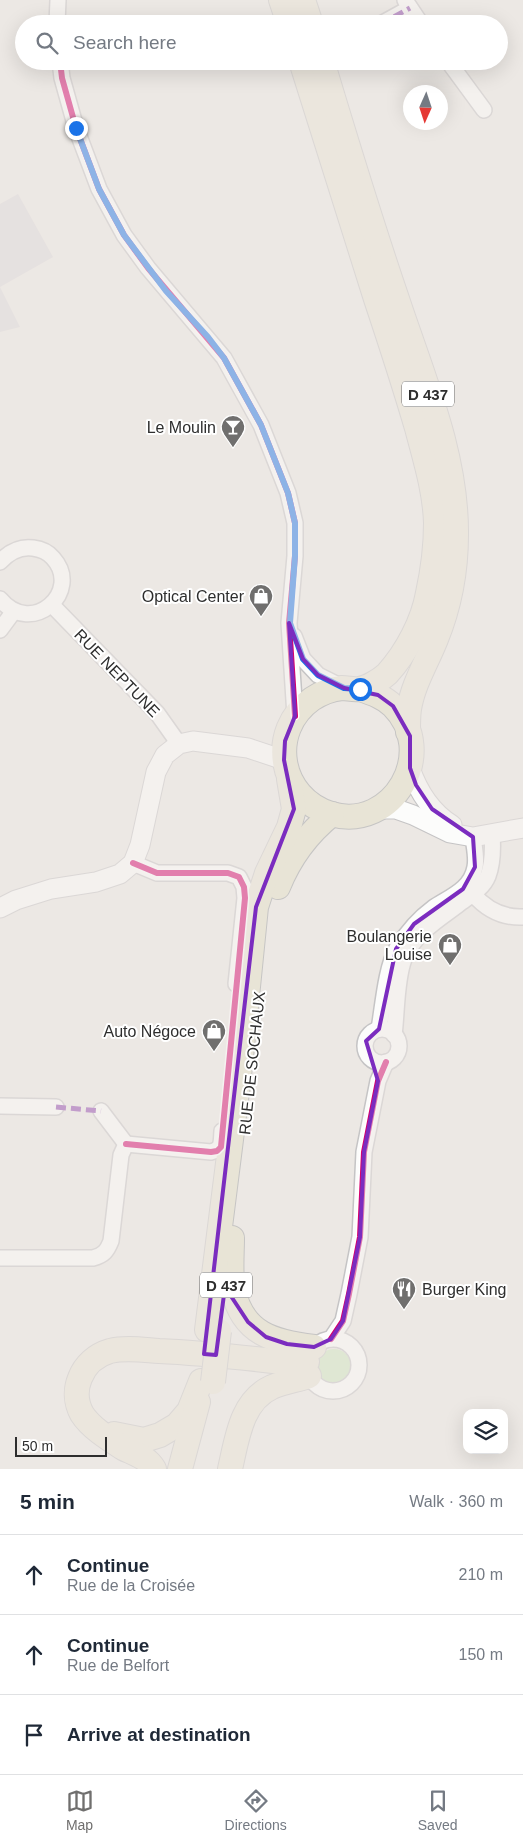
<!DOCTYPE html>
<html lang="en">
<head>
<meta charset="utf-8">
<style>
	:root { --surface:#fff; --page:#f6f6f7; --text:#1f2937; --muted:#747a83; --line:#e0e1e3; --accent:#706f6e }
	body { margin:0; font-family:Helvetica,sans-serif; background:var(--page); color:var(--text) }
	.controls { position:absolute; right:15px; bottom:15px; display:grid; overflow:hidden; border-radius:10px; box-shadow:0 5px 20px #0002 }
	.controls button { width:45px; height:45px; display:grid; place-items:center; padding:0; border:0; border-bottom:1px solid var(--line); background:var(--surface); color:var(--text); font:25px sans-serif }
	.compass { position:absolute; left:403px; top:85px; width:45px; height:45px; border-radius:50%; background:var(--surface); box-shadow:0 5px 20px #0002; rotate:183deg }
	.scale { position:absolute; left:15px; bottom:12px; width:92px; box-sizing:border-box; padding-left:5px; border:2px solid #2e2e2e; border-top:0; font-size:14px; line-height:18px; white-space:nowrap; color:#2e2e2e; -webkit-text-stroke:4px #fff; paint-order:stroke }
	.stop { position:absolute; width:15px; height:15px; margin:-11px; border:4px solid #1a73e8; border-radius:50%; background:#fff }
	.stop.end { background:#1a73e8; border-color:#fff; box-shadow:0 1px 5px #0008 }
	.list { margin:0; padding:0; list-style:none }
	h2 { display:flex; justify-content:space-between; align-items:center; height:65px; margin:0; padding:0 20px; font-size:21px }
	h2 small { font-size:16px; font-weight:400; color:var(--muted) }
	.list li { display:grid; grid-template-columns:32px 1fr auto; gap:15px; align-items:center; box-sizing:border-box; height:80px; padding:0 20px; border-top:1px solid var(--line) }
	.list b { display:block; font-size:19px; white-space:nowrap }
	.list p { margin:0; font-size:16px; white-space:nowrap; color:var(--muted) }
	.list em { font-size:16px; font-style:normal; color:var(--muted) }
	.icon { flex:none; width:28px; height:28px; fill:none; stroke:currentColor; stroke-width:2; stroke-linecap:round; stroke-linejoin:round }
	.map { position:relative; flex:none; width:523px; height:1469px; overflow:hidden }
	.search { position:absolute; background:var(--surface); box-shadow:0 5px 20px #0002; left:15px; right:15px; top:15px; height:55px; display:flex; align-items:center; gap:12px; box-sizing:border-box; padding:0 18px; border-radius:28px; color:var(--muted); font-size:19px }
	.sheet { height:305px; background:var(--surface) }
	nav { display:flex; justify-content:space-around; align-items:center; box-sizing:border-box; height:70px; border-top:1px solid var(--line); background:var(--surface); font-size:14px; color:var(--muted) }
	nav a { display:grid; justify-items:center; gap:2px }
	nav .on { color:var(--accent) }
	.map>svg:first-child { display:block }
	.industrial { fill:#dcd9db }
	.green { fill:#cee6be }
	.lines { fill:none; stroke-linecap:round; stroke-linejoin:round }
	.minor-casing { stroke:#c5c4c5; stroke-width:18 }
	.tertiary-casing { stroke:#c5c4c5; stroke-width:21 }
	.primary-casing { stroke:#c6c5c4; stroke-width:26 }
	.minor { stroke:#fcfcfb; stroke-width:15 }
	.tertiary { stroke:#fcfcfb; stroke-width:19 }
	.primary { stroke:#e8e4d6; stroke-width:24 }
	.primary-bridge-casing { stroke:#c6c5c4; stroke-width:26; stroke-linecap:butt }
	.primary-bridge { stroke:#e8e4d6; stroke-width:24 }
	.quiet { stroke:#8e44ad; stroke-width:5; stroke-dasharray:10 5; stroke-linecap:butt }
	.cycleway-casing { stroke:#fff; stroke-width:9 }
	.cycleway { stroke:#d6006c; stroke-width:6 }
	.route { stroke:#1a73e8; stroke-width:6 }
	.marked { fill:none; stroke:#7b2cbf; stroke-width:4; stroke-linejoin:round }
	.labels { text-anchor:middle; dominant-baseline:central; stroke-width:4; stroke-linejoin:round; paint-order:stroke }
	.shield { fill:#fff; stroke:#6d6d6d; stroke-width:1 }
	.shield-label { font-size:15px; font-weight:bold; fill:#2e2e2e }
	.poi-label { font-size:16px; fill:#2e2e2e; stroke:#fff; text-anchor:end }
	.street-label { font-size:16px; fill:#2e2e2e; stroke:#fff }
</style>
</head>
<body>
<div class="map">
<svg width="523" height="1469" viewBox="0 0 523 1469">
	<rect width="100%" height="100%" fill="#ece8e4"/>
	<path class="industrial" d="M18,194l35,63 -53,30 20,40 -20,5v-128z"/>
	<circle class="green" cx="334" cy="1366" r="17"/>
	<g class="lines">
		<g class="minor-casing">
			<g id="minor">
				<path d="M405,0l16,24"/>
				<path d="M57,24l1,-24"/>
				<path d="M381,24l29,-16"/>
				<path d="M60,61l2,17 14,50 23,61 25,46 24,33 76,90 37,67 27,68 7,30v33l-6,67 6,93"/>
				<path d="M448,61l36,49"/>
				<path d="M0,562c9,-10 19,-16 33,-14 8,1 15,4 20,10 30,33 -21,80 -53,41"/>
				<path d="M52,605l105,108 22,31"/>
				<path d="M0,630l14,-19"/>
				<path d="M294,636l9,23 15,16 26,13"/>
				<path d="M133,863l24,10h71l11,4 5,10 1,11 -9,86"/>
				<path d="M473,894c13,15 30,24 50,23"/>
				<path d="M379,1029c4,-23 7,-62 18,-81 10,-16 21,-29 36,-40 16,-11 38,-18 42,-41 2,-9 -1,-21 -2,-30"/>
				<circle cx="382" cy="1046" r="17"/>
				<path d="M394,1035c3,-23 2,-55 10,-76 9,-24 35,-40 54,-54 10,-8 25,-16 30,-29 5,-13 5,-28 4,-42"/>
				<path d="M0,1106l56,1"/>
				<path d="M101,1111l25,33"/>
				<path d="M126,1144l85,8c12,-3 10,-10 11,-21"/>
				<path d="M0,1258h93c11,-3 14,-7 18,-17l10,-86 5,-11"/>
				<circle cx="333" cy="1365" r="26"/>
				<path d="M331,1339l12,-18 6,-27 11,-57 4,-85 14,-71 8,-19"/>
			</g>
		</g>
		<g class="tertiary-casing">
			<g id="tertiary">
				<path d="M410,768c8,23 21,44 42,57"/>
				<path d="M376,809h20l17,6 37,18 23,4 50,-9"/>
				<path d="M0,908l16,-8 35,-11 45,-7 24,-8 13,-11 7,-18 16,-73 9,-17 14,-11 14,-3 55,7 36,12"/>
			</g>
		</g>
		<g class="primary-casing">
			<g id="primary">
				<path d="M281,0l8,24"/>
				<path d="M303,0l8,24"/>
				<path d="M301,61c25,79 50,158 75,238 14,42 28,85 41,129 8,31 18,62 19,95 0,23 -3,47 -8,70 -5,28 -21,59 -41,81 -7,6 -19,14 -28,15 -6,1 -11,-1 -17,-1 -10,1 -21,5 -30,11 -45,32 -33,99 19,115 62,18 108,-62 62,-108 -9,-9 -21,-13 -33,-17"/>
				<path d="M322,61c24,80 48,159 75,238 25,76 60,155 59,236 0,35 -7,72 -20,104 -9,23 -23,45 -27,70 -1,7 -1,15 -1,23"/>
				<path d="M278,887c12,-30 29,-53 54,-73"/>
				<path d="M232,1238c0,16 -2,35 1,51 9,45 41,53 81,58"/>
				<path d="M207,1330l32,-254 17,-169 11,-34 22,-46 5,-18 -5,-30"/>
				<path d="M114,1434l30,6 16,-5 17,-10 12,-14 12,-30"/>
				<path d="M154,1469c-7,-12 -19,-15 -31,-21 -14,-9 -32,-20 -41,-34 -6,-11 -7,-24 -2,-36 5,-13 16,-23 30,-27 16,-4 34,-1 49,0 45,2 89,7 133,12l15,-1"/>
				<path d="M180,1469l18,-67"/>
				<path d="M230,1469c7,-30 11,-68 42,-82 12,-5 25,-7 37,-11"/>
			</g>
		</g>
		<use href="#minor" class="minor"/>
		<use href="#tertiary" class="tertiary"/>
		<use href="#primary" class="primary"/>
		<g class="primary-bridge-casing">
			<path id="primary-bridge" d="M213,1382l6,-51"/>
		</g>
		<use href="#primary-bridge" class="primary-bridge"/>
		<g class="quiet">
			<path d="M381,24l29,-16"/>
			<path d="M56,1107l45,4"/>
		</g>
		<g class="cycleway-casing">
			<g id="cycleway">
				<path d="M60,61l2,17 14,50 23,61 25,46 24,33 76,90 37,67 27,68 7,30v33l-6,67 6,93"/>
				<path d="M126,1144l85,8 6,-1 4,-4 24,-249 -1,-11 -5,-10 -11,-4h-71l-24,-10"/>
				<path d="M331,1339l12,-18 6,-27 11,-57 4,-85 14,-71 8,-19"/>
			</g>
		</g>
		<use href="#cycleway" class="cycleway"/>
	</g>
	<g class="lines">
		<path class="route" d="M76,128l23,61 25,46 42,56 42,46 16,21 37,67 27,68 7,30v33l-5,67 13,36 15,16 26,13 16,1"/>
	</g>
	<path d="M0 0H523V1469H0ZM289,623l14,36 15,16 26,13 34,7 15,11 17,30v32l6,17 16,24 41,28 2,30 -12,22 -49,35 -18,25 -17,80 -13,12 12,40 -14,71 -4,85 -17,84 -12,18 -17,8 -27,-3 -21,-7 -18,-15 -23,-35 -9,68 -12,-1 52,-447 38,-98 -10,-49 1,-19 10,-25z" fill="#ece8e4" fill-opacity=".55" fill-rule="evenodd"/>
	<path class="marked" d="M289,623l14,36 15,16 26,13 34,7 15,11 17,30v32l6,17 16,24 41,28 2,30 -12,22 -49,35 -18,25 -17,80 -13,12 12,40 -14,71 -4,85 -17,84 -12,18 -17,8 -27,-3 -21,-7 -18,-15 -23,-35 -9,68 -12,-1 52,-447 38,-98 -10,-49 1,-19 10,-25z"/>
	<defs>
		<g id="bar-pin" transform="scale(1.25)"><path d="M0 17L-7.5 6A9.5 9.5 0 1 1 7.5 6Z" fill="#706f6e" stroke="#fff"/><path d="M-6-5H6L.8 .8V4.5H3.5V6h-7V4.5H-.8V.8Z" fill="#fff"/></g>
		<g id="shop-pin" transform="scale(1.25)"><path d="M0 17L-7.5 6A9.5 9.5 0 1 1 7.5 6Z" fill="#706f6e" stroke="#fff"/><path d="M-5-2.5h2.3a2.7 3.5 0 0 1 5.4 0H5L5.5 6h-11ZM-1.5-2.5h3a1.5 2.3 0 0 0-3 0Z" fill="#fff"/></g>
		<g id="restaurant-pin" transform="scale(1.25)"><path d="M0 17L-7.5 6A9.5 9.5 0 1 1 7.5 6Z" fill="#706f6e" stroke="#fff"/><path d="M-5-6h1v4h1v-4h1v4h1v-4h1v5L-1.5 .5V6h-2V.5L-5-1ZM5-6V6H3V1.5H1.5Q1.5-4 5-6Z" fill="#fff"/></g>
	</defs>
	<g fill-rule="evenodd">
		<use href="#bar-pin" x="233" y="427"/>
		<use href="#shop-pin" x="261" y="596"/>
		<use href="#shop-pin" x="450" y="945"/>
		<use href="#shop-pin" x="214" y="1031"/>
		<use href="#restaurant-pin" x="404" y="1289"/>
	</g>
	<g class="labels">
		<g class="shield">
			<rect x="402" y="381.5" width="52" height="25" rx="4"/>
			<rect x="200" y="1272.5" width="52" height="25" rx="4"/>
		</g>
		<g class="shield-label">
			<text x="428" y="394">D 437</text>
			<text x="226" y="1285">D 437</text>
		</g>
		<g class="poi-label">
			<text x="216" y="427">Le Moulin</text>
			<text x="244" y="596">Optical Center</text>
			<text x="432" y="936">Boulangerie<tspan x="432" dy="18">Louise</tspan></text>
			<text x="196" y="1031">Auto Négoce</text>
			<text x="422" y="1289" text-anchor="start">Burger King</text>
		</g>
		<g class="street-label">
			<text transform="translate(117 673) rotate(46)">RUE NEPTUNE</text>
			<text transform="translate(252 1063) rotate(-84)">RUE DE SOCHAUX</text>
		</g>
	</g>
</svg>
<div class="controls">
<button><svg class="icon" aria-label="layers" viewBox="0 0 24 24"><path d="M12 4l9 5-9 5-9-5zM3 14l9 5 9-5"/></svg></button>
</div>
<svg class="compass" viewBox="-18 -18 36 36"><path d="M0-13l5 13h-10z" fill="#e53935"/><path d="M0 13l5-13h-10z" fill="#747a83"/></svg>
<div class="scale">50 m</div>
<div class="stop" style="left:360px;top:689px"></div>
<div class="stop end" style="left:76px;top:128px"></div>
<div class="search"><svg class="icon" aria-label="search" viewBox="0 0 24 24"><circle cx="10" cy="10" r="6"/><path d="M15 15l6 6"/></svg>Search here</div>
</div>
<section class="sheet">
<h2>5 min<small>Walk · 360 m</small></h2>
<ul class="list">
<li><svg class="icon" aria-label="ahead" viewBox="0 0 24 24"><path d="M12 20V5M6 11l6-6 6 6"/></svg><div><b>Continue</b><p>Rue de la Croisée</p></div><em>210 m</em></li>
<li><svg class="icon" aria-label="ahead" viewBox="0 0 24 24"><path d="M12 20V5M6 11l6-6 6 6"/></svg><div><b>Continue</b><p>Rue de Belfort</p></div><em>150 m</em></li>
<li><svg class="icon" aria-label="arrive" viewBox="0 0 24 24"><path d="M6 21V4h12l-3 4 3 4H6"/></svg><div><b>Arrive at destination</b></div></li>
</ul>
</section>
<nav>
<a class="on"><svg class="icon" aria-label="map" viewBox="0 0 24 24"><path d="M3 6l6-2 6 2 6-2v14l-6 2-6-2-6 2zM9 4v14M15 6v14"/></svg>Map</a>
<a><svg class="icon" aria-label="directions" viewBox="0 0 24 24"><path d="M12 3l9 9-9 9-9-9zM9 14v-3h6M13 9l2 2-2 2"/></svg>Directions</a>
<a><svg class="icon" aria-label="saved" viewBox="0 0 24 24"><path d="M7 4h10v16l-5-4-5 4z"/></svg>Saved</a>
</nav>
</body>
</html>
